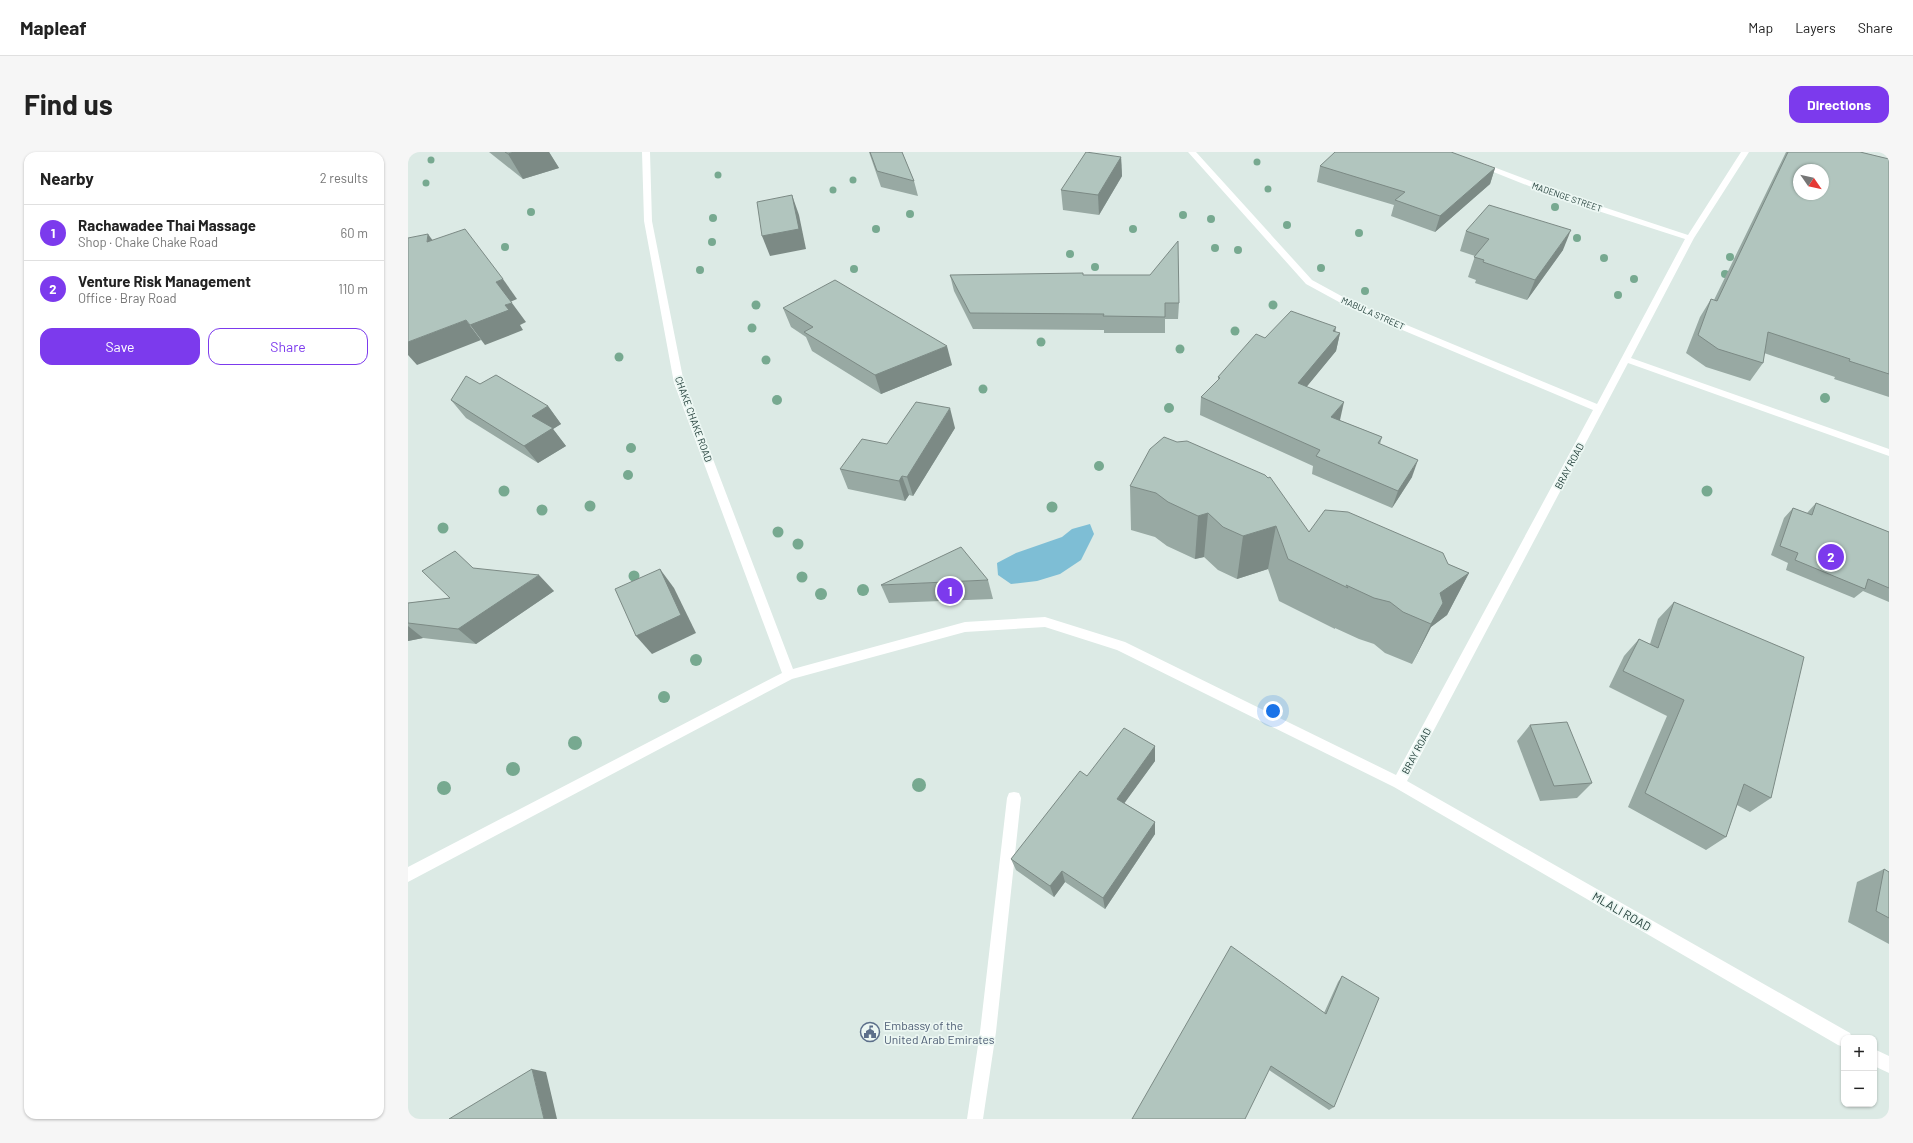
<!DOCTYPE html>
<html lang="en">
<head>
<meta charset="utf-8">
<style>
	:root { --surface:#fff; --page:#f6f6f6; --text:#222; --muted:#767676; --line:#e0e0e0; --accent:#7c3aed }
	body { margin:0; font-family:Barlow,sans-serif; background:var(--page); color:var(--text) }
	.controls { position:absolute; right:12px; bottom:12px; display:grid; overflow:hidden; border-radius:8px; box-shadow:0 1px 3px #0004 }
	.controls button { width:36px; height:36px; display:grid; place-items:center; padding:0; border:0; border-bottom:1px solid var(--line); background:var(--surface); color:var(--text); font:20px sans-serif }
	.compass { position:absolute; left:1385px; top:12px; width:36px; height:36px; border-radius:50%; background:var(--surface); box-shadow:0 1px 3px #0004; rotate:124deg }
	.you { position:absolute; left:865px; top:559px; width:14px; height:14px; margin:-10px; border:3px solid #fff; border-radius:50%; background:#1a73e8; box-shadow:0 0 0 6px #1a73e833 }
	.badge { display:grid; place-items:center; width:26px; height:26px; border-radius:50%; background:var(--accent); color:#fff; font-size:13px; font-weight:700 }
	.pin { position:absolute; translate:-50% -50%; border:2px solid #fff; box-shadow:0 1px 4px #0006 }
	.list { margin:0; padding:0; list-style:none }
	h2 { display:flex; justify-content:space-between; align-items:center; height:52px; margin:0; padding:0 16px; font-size:17px }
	h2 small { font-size:13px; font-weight:400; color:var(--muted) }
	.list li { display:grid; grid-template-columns:26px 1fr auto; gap:12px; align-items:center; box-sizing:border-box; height:56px; padding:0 16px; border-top:1px solid var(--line) }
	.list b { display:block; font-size:15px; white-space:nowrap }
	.list p { margin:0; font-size:13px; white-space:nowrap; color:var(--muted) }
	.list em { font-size:13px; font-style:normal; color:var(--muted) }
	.actions { display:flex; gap:8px; padding:12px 16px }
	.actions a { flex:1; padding:9px 0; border:1px solid var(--accent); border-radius:12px; text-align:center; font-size:14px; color:var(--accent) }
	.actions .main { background:var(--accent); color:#fff }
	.map { position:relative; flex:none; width:1481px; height:967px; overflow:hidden; border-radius:12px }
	header { display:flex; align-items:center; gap:24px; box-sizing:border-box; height:56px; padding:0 20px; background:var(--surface); border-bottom:1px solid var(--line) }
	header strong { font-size:19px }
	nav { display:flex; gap:22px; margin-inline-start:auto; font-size:14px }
	.intro { display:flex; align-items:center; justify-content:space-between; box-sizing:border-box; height:96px; padding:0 24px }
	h1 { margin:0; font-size:28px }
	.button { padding:10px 18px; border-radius:12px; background:var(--accent); color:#fff; font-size:14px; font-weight:700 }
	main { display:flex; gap:24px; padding:0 24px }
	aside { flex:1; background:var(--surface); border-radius:12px; box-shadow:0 1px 3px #0004 }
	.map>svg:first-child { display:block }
	.water { fill:#7ebed5 }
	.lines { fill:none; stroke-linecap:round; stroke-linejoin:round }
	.minor { fill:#fff; fill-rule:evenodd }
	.tree { fill:#77a990 }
	.wall { fill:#98a9a3 }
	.shaded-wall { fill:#7c8a85 }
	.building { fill:#b1c5be; stroke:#7c8a85; fill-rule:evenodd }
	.labels { text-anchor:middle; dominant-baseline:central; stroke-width:3.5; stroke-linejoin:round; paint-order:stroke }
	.far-street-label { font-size:9px; fill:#1d3a35; stroke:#ecf7f3 }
	.street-label { font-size:10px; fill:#1d3a35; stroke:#ecf7f3 }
	.near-street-label { font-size:12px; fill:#1d3a35; stroke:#ecf7f3 }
	.near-service-label { font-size:12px; fill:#4e5e75; stroke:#ecf7f3; text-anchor:start }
</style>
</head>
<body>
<header>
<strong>Mapleaf</strong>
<nav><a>Map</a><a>Layers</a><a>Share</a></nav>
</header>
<div class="intro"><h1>Find us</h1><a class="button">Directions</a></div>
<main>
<aside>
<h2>Nearby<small>2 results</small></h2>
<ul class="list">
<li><span class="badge">1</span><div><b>Rachawadee Thai Massage</b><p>Shop · Chake Chake Road</p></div><em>60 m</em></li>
<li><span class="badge">2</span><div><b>Venture Risk Management</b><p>Office · Bray Road</p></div><em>110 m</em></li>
</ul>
<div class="actions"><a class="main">Save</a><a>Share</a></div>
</aside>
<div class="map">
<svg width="1481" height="967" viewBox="0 0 1481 967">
	<rect width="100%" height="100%" fill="#dceae5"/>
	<path class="water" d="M682,372l4,10 -13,26 -21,14 -23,7 -26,3 -13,-9 -1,-12 19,-10 46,-16 10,-8z"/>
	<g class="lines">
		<g class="minor">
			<path d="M234,0h8l2,69 32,162 109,286 172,-47 80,-5 80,25 271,133 197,-365 -243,-102 -44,-24 -118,-132h8l116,128 44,24 241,100 88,-165 -121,-39 -88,-35 7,-2 87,33 118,39 53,-83h8l-55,86 -63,120 258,91v7l-261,-93 -221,418 443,252 2,5h-8v9l-6,-2 -444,-258 -277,-137 -72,-23 -80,5 -173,47 -384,203v-15l374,-194 -108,-290 -30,-162z"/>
			<path d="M606,640l5,1 2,5 -25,234 -13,87h-16l13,-87 27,-234 2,-5z"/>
			<path d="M1466,897l15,7v17l-15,-7z"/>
		</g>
	</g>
	<g class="tree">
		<circle cx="23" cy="8" r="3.5"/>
		<circle cx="849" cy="10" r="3.5"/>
		<circle cx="310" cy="23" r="3.5"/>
		<circle cx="445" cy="28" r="3.5"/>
		<circle cx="18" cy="31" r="3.5"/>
		<circle cx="860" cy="37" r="3.5"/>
		<circle cx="425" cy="38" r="3.5"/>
		<circle cx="1147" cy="55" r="4"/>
		<circle cx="123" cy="60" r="4"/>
		<circle cx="502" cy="62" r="4"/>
		<circle cx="775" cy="63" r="4"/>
		<circle cx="305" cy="66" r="4"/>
		<circle cx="803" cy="67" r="4"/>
		<circle cx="879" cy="73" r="4"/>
		<circle cx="468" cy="77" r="4"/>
		<circle cx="725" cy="77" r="4"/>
		<circle cx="951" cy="81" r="4"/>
		<circle cx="1169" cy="86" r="4"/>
		<circle cx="304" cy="90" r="4"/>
		<circle cx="97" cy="95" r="4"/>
		<circle cx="807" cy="96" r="4"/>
		<circle cx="830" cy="98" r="4"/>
		<circle cx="662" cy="102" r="4"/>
		<circle cx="1322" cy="105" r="4"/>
		<circle cx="1196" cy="106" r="4"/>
		<circle cx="687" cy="115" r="4"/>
		<circle cx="913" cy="116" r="4"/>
		<circle cx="446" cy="117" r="4"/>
		<circle cx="292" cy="118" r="4"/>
		<circle cx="1317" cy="122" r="4"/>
		<circle cx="1226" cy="127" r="4"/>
		<circle cx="957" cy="139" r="4"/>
		<circle cx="1210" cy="143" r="4"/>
		<circle cx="348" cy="153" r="4.5"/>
		<circle cx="865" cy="153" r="4.5"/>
		<circle cx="344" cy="176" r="4.5"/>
		<circle cx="827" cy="179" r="4.5"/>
		<circle cx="633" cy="190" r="4.5"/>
		<circle cx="772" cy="197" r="4.5"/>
		<circle cx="211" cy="205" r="4.5"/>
		<circle cx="358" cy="208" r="4.5"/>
		<circle cx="575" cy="237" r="4.5"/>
		<circle cx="1417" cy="246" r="5"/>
		<circle cx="369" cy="248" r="5"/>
		<circle cx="761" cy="256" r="5"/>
		<circle cx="223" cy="296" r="5"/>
		<circle cx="691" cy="314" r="5"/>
		<circle cx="220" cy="323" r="5"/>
		<circle cx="96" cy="339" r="5.5"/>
		<circle cx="1299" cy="339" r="5.5"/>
		<circle cx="182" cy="354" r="5.5"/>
		<circle cx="644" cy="355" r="5.5"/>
		<circle cx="134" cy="358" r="5.5"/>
		<circle cx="35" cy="376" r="5.5"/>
		<circle cx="370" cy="380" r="5.5"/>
		<circle cx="390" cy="392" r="5.5"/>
		<circle cx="226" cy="424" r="5.5"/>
		<circle cx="394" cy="425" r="5.5"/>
		<circle cx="455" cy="438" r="6"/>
		<circle cx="413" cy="442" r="6"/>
		<circle cx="288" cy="508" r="6"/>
		<circle cx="256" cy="545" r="6"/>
		<circle cx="167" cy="591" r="7"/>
		<circle cx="105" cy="617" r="7"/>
		<circle cx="511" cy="633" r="7"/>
		<circle cx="36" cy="636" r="7"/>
	</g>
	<g class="wall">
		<path d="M81,0h60l10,16 -36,11z"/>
		<path d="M461,0h33l12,29 4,15 -37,-9z"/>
		<path d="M1378,0h74l29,7v238l-55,-18 1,-2 -71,-24 -1,10 -13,18 -44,-14 -20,-14 14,-36 11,-18 3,1z"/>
		<path d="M713,5l1,19 -23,39 -36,-5 -2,-20z"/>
		<path d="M912,14l175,2 -5,16 -55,48 -44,-16 3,-11 -77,-23z"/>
		<path d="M1058,79l97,19 -36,50 -52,-17 1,-3 -8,-3 7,-21 -15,-5z"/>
		<path d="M542,123h133l96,28 -1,16h-13v14h-61v-3l-131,-1 -19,-38z"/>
		<path d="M375,156l169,57 -71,29 -69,-43 -6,-14 -15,-10z"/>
		<path d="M928,180l4,1 -4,18 -30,36 34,33h-1l43,17 -2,7 32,33 -20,31 -80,-34 1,-8 -113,-51 1,-18 17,-17v-3l47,-39z"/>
		<path d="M72,232l68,22 13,18 -8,5 13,17 -28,17 -72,-45 -15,-18z"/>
		<path d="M547,276l-42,68 -4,-1 -4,6 -57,-12 -8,-20 47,-25z"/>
		<path d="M722,334l179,46 139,32 21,9 -22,42 -16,12 -19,37 -27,-11 -11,-9 -15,-5 -24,-11v1l-56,-28 -11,-32 -31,10 -19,-9 -14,-13 -9,2 -28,-13 -12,-9 -24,-7z"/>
		<path d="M1408,351l73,29v70l-26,-11 -9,7 -68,-28 2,-7 -17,-8 13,-37 9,-10 14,5z"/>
		<path d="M65,416l81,23 -78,53 -53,-6 -15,3v-38l42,-5z"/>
		<path d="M580,428l5,19 -104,4 -8,-18z"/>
		<path d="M1266,450l97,196 -21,14 -13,-7 -11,32 -20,13 -78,-43 39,-91 -58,-29 15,-31 15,-17 11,5 8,-25z"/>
		<path d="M1122,573l62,58 -15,15 -37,3 -23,-60z"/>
		<path d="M747,594v15l-31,42 31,19v12l-50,75 -40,-27 -11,15 -38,-27 -5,-11 76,-83z"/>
		<path d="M1476,717l5,3v72l-41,-22 9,-40z"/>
		<path d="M934,824l-8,131 -5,3 -60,-40 -137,49 192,-106 14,-31z"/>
	</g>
	<g class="shaded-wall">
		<path d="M106,0h35l10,16 -36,11 -15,-25z"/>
		<path d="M713,5l1,19 -23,39 -1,-20z"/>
		<path d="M1087,16l-5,16 -55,48 5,-16z"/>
		<path d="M384,43l7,20 7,34 -36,7 -8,-20z"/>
		<path d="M1163,78l-8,20 -36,50 8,-20z"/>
		<path d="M20,82l14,19 -15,-11z"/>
		<path d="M95,127l14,20 -7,3 -14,-20z"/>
		<path d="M104,151l14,19 -6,3 3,5 -38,15 -15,-20 35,-20z"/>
		<path d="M58,168l15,20 -64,25 -9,-10v-13z"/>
		<path d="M928,175l-2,13 6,-7 -4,18 -41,50 3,-18 35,-52z"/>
		<path d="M539,194l5,19 -71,29 -6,-19z"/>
		<path d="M936,250l-4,18 -13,15 4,-18z"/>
		<path d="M140,254l13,18 -8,5 13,17 -28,17 -14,-17 8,-30z"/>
		<path d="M542,256l5,20 -42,68 -6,-19z"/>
		<path d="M1010,308l-6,17 -20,31 6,-17z"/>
		<path d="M494,324l7,19 -4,6 -6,-20z"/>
		<path d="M800,361l-4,44 -9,2 3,-43z"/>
		<path d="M868,374l-8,43 -31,10 6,-43z"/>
		<path d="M252,417l14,19 22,45 -44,21 -16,-18z"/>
		<path d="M1061,421l-22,42 -16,12 -19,37 19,-40 9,-31z"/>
		<path d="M131,423l15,16 -78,53 -18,-15z"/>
		<path d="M0,474l15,12 -15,3z"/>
		<path d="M747,594v15l-37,51 -1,-13z"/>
		<path d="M747,670v12l-50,75 -2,-11z"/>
		<path d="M654,719l3,11 -11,15 -4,-11z"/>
		<path d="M124,917l14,3 11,47h-13z"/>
	</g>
	<g class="building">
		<path d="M97,0h9l-6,2z"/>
		<path d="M462,0h32l12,29 -37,-10z"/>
		<path d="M678,0l35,5 -23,38 -37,-5z"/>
		<path d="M927,0h116l44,16 -55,48 -45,-16 10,-8 -85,-26z"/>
		<path d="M1380,0h72l29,7v215l-40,-13 1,-2 -82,-27 -5,31 -45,-14 -20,-14 13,-36 6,2zM1391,18h24v24h-24z"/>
		<path d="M384,43l7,34 -37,7 -5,-34z"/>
		<path d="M1081,53l82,25 -36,50 -52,-18 1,-2 -10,-3 15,-18 -23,-8z"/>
		<path d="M57,77l38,50 -7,3 16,21 -7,2 4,5 -39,15 -4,-5 -58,22v-104l20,-4 -1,8z"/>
		<path d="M770,89l1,62h-14v14l-62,-1 1,-2 -134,-1 -20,-38 133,-2v2h67z"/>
		<path d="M427,128l112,66 -72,29 -71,-43 9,-5 -30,-19z"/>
		<path d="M883,159l45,16 -3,4 7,2 -42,50 46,19 -13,15 51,20 -4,6 40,17 -20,31 -82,-35 4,-6 -119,-53 19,-19 -2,-1 38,-43 9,4z"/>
		<path d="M88,223l52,31 -16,10 21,12 -29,18 -73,-46 15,-24 14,8z"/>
		<path d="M508,250l34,6 -43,69 -5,-1 -3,5 -59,-12 22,-30 25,5z"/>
		<path d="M756,285l13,5 10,-1 78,34 3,3 2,-1 39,55 16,-22 23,2 95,41 5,11 21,9 -29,20 3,10 -12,21 -28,-12 -13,-10 -16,-4 -28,-13 2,3 -60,-29 -12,-33 -33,10 -20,-9 -15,-14 -10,3 -30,-14 -12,-9 -26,-7 20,-37z"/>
		<path d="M1408,351l73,29v56l-21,-9 -3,10 -70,-29 3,-7 -18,-7 13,-38 19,7z"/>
		<path d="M553,395l27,33 -107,5z"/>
		<path d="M47,399l18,17 66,7 -81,54 -50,-6v-20l42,-5 -28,-27z"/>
		<path d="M252,417l21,46 -45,21 -21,-47z"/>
		<path d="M1266,450l130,55 -33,141 -27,-14 -18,53 -81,-44 39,-93 -61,-29 16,-32 19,9z"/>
		<path d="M1159,570l25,61 -38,3 -24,-61z"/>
		<path d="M716,576l31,18 -38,53 38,23 -52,76 -41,-27 -12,15 -39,-27 69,-88 7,5z"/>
		<path d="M1476,717l5,3v46l-13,-7z"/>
		<path d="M823,794l95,68 16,-38 37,22 -45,109 -63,-41 -26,53h-113z"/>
		<path d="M124,917l12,50h-95z"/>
	</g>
	<defs>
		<g id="civic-ring" transform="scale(1)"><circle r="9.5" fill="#ecf7f3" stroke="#5c6f8a" stroke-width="1.5"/><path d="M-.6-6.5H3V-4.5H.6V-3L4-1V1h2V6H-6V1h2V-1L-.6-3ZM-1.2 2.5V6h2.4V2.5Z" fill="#5c6f8a"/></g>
	</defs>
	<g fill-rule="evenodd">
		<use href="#civic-ring" x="462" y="880"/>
	</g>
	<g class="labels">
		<g class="far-street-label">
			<text transform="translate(1159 45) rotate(19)">MADENGE STREET</text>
			<text transform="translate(965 161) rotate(24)">MABULA STREET</text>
		</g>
		<g class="street-label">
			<text transform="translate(286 267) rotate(70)">CHAKE CHAKE ROAD</text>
			<text transform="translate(1161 314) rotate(-62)">BRAY ROAD</text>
			<text transform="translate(1008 599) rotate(-62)">BRAY ROAD</text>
		</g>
		<g class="near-street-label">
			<text transform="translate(1214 759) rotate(30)">MLALI ROAD</text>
		</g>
		<g class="near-service-label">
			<text x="476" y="873">Embassy of the<tspan x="476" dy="14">United Arab Emirates</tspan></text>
		</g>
	</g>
</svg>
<div class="controls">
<button>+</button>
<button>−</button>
</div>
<svg class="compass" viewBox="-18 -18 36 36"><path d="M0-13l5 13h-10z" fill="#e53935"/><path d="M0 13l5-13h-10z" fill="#767676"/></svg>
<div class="you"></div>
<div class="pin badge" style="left:542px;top:439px">1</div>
<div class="pin badge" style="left:1423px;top:405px">2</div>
</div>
</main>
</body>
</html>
